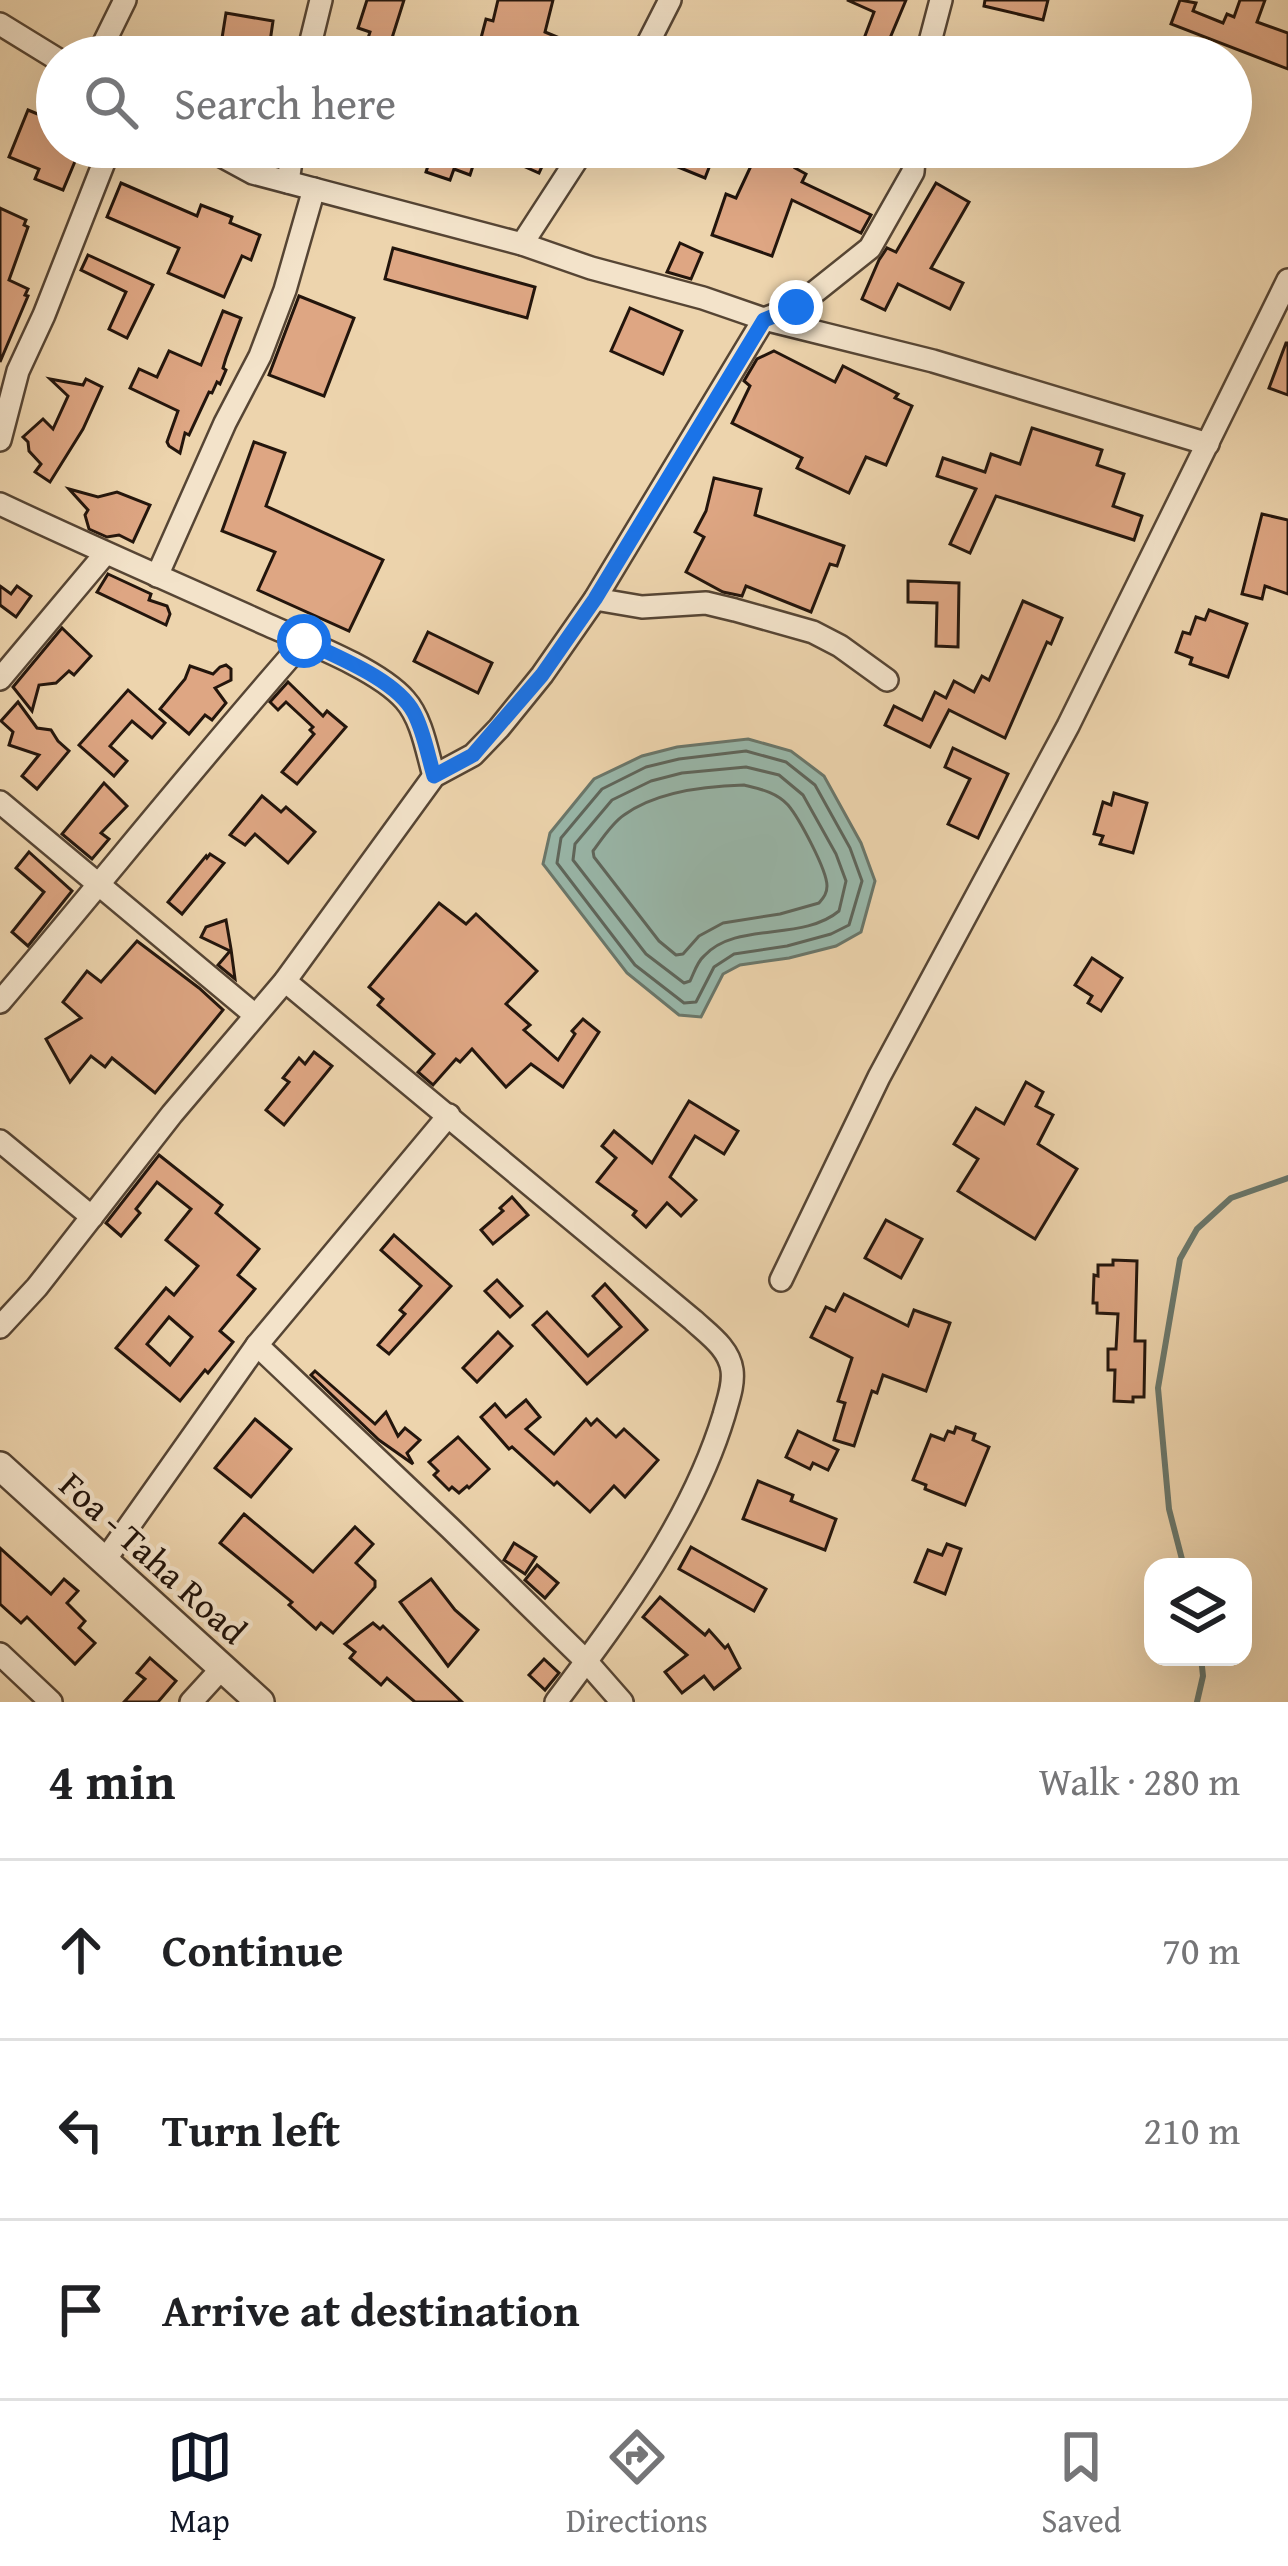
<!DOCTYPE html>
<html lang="en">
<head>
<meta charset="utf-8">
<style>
	:root { --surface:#fff; --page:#f6f6f6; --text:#202124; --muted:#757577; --line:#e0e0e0; --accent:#111827 }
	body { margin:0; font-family:"Gentium Book Plus",serif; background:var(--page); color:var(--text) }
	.controls { position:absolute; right:36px; bottom:36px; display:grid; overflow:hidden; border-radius:24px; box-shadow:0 12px 48px #0002 }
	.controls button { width:108px; height:108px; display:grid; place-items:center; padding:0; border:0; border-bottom:3px solid var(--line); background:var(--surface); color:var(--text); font:60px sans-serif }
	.stop { position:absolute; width:36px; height:36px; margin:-27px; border:9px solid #1a73e8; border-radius:50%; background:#fff }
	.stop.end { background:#1a73e8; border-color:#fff; box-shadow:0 3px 12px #0008 }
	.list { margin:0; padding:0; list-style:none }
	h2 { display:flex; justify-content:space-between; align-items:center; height:156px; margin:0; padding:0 48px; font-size:51px }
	h2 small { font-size:39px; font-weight:400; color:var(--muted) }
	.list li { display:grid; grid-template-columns:78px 1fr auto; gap:36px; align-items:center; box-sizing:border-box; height:180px; padding:0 48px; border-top:3px solid var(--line) }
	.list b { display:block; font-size:45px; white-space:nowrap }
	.list em { font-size:39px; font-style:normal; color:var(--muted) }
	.icon { flex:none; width:66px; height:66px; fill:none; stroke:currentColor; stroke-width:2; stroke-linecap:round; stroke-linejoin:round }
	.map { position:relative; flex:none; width:1288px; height:1702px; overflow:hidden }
	.search { position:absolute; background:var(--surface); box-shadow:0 12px 48px #0002; left:36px; right:36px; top:36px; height:132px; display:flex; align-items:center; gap:30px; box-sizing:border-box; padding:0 42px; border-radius:66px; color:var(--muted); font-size:45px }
	.sheet { height:696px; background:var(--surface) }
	nav { display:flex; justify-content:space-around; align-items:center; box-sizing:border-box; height:168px; border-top:3px solid var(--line); background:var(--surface); font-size:33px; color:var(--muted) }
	nav a { display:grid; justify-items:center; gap:6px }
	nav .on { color:var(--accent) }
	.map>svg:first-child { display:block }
	.water { fill:#99b8ab; stroke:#6a776b; stroke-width:3 }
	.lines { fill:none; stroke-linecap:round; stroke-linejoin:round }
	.shore { stroke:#5e665c; stroke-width:3 }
	.stream { stroke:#6a776b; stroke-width:6 }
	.building { fill:#dea683; stroke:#23150c; stroke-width:3; fill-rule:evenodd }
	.minor-casing { stroke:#564534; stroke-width:26 }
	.tertiary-casing { stroke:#564534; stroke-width:32 }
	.minor { stroke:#f3e3ca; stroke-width:21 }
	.tertiary { stroke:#f3e3ca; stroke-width:27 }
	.route { stroke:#1a73e8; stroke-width:15 }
	.labels { text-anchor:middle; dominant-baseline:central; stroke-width:9; stroke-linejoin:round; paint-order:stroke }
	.street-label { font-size:36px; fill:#23150c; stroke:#f3e3ca }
</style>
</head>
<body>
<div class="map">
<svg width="1288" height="1702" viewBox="0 0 1288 1702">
	<rect width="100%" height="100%" fill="#edd4ad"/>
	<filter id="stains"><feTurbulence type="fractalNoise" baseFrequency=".00167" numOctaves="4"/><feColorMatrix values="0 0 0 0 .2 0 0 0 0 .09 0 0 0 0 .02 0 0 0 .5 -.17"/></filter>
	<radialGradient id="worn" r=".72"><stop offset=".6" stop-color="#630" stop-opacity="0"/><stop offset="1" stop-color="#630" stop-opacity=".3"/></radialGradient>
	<path class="water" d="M748,739l43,12 33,25 37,67 14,38 -14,51 -25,14 -47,12 -49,7 -17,9 -22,43 -22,-2 -52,-42 -84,-109 7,-31 44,-54 48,-23 35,-9z"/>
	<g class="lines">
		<g class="shore">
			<path d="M746,751l40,11 29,23 35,63 12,33 -13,44 -18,9 -44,12 -53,8 -20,13 -18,35 -12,1 -49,-38 -78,-102 4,-25 41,-49 44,-22 33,-8z"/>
			<path d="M746,767l33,8 24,20 33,59 10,27 -7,30c-37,31 -103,10 -135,45 -7,6 -10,17 -14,25l-6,2 -38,-29 -73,-94 2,-16 37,-44 39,-19 31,-8z"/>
			<path d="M744,785c16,4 32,7 44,20 11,13 39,65 39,81 0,8 -4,12 -8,17l-39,11 -57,9 -24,13 -16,18 -7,1 -17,-14 -65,-84 -1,-6c9,-12 19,-28 31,-36 33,-24 81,-29 120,-30z"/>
		</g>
		<g class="stream">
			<path d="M1184,1567l-15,-58 -11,-121 22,-129 17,-30 34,-31 57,-20"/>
			<path d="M1197,1702l6,-26 -2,-19"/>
		</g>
	</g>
	<g class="building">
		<path d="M367,0h37l-18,57h-24l8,-25 -12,-4z"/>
		<path d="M498,0h55l-8,32 60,25h-52l-72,-19 5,-19 7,2z"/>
		<path d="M847,0h59l-24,57h-25l17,-45z"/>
		<path d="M985,0h63l-5,20 -59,-14z"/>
		<path d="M1180,0l16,3 -3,8 30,12 4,-9 7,3 6,-17h25l-8,22 31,11v36l-117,-45z"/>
		<path d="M226,13l47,8 -3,21 24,4 -2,11h-73z"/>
		<path d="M28,110l29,12v25h24l-18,43 -28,-11 4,-10 -30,-12z"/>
		<path d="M434,147h45l-9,28 -16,-6 -4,11 -24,-8z"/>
		<path d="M529,147h22l-12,26 -18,-8z"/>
		<path d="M629,147h88l-12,31z"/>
		<path d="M772,152l25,12 -2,4 11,6 -4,8 69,33 -10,18 -69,-33 -20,56 -60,-21 14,-41 10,4 21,-45 12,6z"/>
		<path d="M121,183l76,33 4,-11 31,12 -2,6 30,12 -9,25 -9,-4 -18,41 -56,-24 11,-25 -72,-31z"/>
		<path d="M936,183l33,19 -38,66 32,15 -13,26 -52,-25 -13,26 -23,-11 17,-39 8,-12 9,4z"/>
		<path d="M0,208l26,12 -2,5 4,2 -19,53 19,9 -3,6 3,1 -28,66z"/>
		<path d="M680,243l22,10 -11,26 -24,-7z"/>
		<path d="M393,248l142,39 -8,31 -142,-39z"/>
		<path d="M88,255l65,30 -26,53 -18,-9 17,-37 -45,-22z"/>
		<path d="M299,296l55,22 -30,78 -55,-21z"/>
		<path d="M630,308l52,23 -19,43 -52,-23z"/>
		<path d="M223,311l18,7 -15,40 -3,10 3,2 -6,14 -3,-2 -5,11 -3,-1 -20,43 -4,-2 -5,20 -11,-7 -2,-4 11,-31 -48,-23 9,-19 18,8 12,-26 32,14z"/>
		<path d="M1286,343h2v52l-19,-7z"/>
		<path d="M774,351l61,31 8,-16 55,28 -3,4 17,8 -26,59 -20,-8 -17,36 -52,-25 5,-10 -70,-35 18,-37 -6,-5 13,-22z"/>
		<path d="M50,379l33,6 3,-6 16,8 -19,42 -33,53 -15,-10 6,-8 -12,-13 -1,-9 -5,-5 20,-18 10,10 15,-33z"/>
		<path d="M1032,428l70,22 -5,15 27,9 -11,32 29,10 -8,24 -138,-44 -26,57 -20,-9 26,-55 -39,-13 6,-18 42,14 6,-18 29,10z"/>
		<path d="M254,442l31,11 -19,53 117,54 -34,71 -91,-41 17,-38 -53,-21z"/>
		<path d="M714,478l47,11 -6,26 89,31 -7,20 -7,-2 -19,48 -65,-26 -4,10 -19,-4 -37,-20 18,-35 -9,-5 11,-21z"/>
		<path d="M69,489l29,8 19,-5 33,13 -17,37 -14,-7 -12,2 -18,-8 -4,-14 3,-5z"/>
		<path d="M1262,514l26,6v74l-23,-8 -3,13 -20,-5z"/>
		<path d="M108,574l43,20 -2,6 18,6 3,8 -4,11 -69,-33z"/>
		<path d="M908,581l51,2 -1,64 -22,-1 1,-43 -29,-1z"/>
		<path d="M0,586l11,8 6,-8 14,10 -15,21 -16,-12z"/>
		<path d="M1023,601l39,17 -11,26 -4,-2 -42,96 -56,-28 -19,37 -45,-22 9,-19 28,14 13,-28 11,6 8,-17 20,11 8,-16 7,4z"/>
		<path d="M1209,610l38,14 -19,53 -38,-13 2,-6 -16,-6 7,-20 7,2 6,-17 9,3z"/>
		<path d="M62,628l29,28 -17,19 -5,-4 -13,12 -17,2 -7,26 -19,-24z"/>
		<path d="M428,632l64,31 -14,30 -64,-32z"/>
		<path d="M226,665l5,4v11l-16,8 11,15 -14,17 -7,-5 -16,19 -29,-25 25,-30 5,-13 23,8 7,-7z"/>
		<path d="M288,682l35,34 4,-5 19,16 -49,57 -15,-12 32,-38 -4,-4 3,-3 -27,-25 -8,8 -8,-8z"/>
		<path d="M128,690l37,33 -13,15 -20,-17 -22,25 17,15 -13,15 -35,-31z"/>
		<path d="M18,702l19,26 14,2 7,11 11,10 -32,38 -15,-13 17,-21 -30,-10 4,-13 -12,-11z"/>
		<path d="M953,748l55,26 -30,64 -30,-14 22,-45 -25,-12z"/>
		<path d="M104,783l23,23 -26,27 8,6 -17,20 -30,-25z"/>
		<path d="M1114,793l33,10 -14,50 -33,-9 3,-8 -9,-2 9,-32 8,3z"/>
		<path d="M262,796l19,16 5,-5 29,25 -27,31 -33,-29 -10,11 -15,-10z"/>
		<path d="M29,852l43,39 -44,55 -16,-14 32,-40 -28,-24z"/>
		<path d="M210,854l14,9 -42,51 -14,-12 38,-46 1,2z"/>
		<path d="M439,903l27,21 10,-10 61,57 -31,33 24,21 -6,5 34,30 17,-26 -3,-3 11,-12 16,13 -36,55 -32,-23 -25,23 -34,-38 -12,13 -4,-3 -23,26 -15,-13 16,-18 -56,-49 5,-6 -14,-12z"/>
		<path d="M226,920l5,29 4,30 -17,-14 12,-14 -29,-14 5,-10z"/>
		<path d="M137,941l62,47 24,22 -68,83 -43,-35 -7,9 -14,-11 -21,26 -24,-43 35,-21 -18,-16 24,-31 14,11z"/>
		<path d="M1092,958l30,20 -21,33 -13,-8 4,-7 -17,-11z"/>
		<path d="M314,1052l18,14 -48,59 -18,-15 23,-28 -6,-4 16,-20 6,6z"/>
		<path d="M1026,1082l17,10 -7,14 17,9 -15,29 39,25 -42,70 -77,-48 20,-32 -24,-15 22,-36 28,16z"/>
		<path d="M689,1101l49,30 -14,23 -29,-18 -25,41 26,23 -15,16 -14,-13 -21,24 -13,-12 3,-4 -39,-29 19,-24 -14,-12 12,-15 38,32z"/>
		<path d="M159,1155l63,50 -6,8 43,36 -21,26 17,14 -35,42 13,11 -25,31 -3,-3 -25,31 -64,-53 50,-60 8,7 24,-29 -32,-26 25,-31 -34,-27 -21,27 4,4 -19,23 -15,-13zM169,1317l23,20 -22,28 -23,-21z"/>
		<path d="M512,1197l16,18 -35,29 -12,-14 22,-19 -3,-3z"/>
		<path d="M886,1220l36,19 -21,39 -36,-20z"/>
		<path d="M394,1235l57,51 -62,68 -11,-9 27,-31 -5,-4 21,-24 -40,-36z"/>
		<path d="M1113,1260l24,1 -2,80h10l-1,56h-11v5l-19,-1 1,-31h-7v-21h8l2,-35 -21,-1v-10h-4l1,-28 4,1v-11h15z"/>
		<path d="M497,1280l25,26 -12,11 -25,-26z"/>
		<path d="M605,1284l42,46 -60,54 -54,-59 14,-13 41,44 33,-29 -28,-31z"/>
		<path d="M844,1294l64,32 6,-16 36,13 -24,68 -43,-16 -6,18 -5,-2 -18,55 -20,-6 11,-37 -7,-2 14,-43 -41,-21 15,-30 9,4z"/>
		<path d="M498,1332l14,14 -35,36 -14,-14z"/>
		<path d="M315,1371l60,53 11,-12 12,24 7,-8 15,12 -13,13 6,11 -34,-24 -68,-65z"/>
		<path d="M526,1400l14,17 -14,12 28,25 32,-35 5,6 6,-6 19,18 8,-8 34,31 -33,37 -11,-11 -24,26 -33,-30 -3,3 -42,-38 -3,2 -28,-32 14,-13 11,13z"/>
		<path d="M255,1419l36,30 -40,48 -36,-29z"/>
		<path d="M956,1427l19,7 -2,6 16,7 -24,58 -40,-16 1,-4 -13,-5 18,-45 13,5 4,-9 6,2z"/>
		<path d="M798,1431l40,19 -10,20 -15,-7 -3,6 -24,-12z"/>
		<path d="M458,1437l31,32 -20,19 -2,-2 -8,7 -7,-6 -3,3 -15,-15 4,-4 -9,-9z"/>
		<path d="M758,1481l35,14 -2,6 45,18 -11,31 -82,-31z"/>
		<path d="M244,1514l69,58 42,-45 18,17 -17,19 19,18v6l-42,46 -12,-10 -5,6 -27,-24 3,-3 -72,-59z"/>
		<path d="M514,1543l22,14 -11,17 -21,-14z"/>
		<path d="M947,1544l14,5 -16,45 -30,-12 13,-32 14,5z"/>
		<path d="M691,1547l75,42 -12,22 -75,-42z"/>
		<path d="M0,1548l51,46 13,-15 14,12 -11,12 18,18 -6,7 16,15 -20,21 -48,-47 -6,6 -21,-19z"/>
		<path d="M537,1565l21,18 -13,15 -20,-18z"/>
		<path d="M431,1579l24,31 23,20 -30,36 -48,-64z"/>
		<path d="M660,1597l45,38 4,-5 16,18 3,-3 12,23 -26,21 -10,-13 -22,17 -17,-21 22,-17 -44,-38z"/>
		<path d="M373,1623l7,6 3,-3 79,76h-47l-28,-24 -6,7 -31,-27 5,-6 -10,-8z"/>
		<path d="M150,1658l26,23 -18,21h-34l21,-23 -8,-6z"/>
		<path d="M544,1659l15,14 -14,17 -16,-15z"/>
	</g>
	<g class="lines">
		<g class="minor-casing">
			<g id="minor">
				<path d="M0,24l57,35"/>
				<path d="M97,57l28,-57"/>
				<path d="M307,57l14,-57"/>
				<path d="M641,57l29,-57"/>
				<path d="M926,57l15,-57"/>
				<path d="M205,147l48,26 269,71 69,24 112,30 61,21 169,42 275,83"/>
				<path d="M288,182l5,-35"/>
				<path d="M522,244l63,-97"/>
				<path d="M0,440l18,-69 26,-56 66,-168"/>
				<path d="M0,504c89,42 179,81 268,121 38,17 110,44 137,75 17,19 22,52 29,76"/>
				<path d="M157,576l68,-153 35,-67 25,-66 29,-101"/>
				<path d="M595,599l47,8 64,-4 29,7 78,22 27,14 47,34"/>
				<path d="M0,679l105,-125"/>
				<path d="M0,802l255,213"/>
				<path d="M285,981l408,339c15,14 36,28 39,50 2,15 -4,30 -8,45 -32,106 -103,200 -168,287"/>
				<path d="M0,1002c102,-120 200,-243 304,-361"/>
				<path d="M0,1141l92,76"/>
				<path d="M781,1280l98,-203 189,-351 220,-446"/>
				<path d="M0,1327l37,-40 135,-173 113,-133 149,-205 39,-21 26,-27 43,-53 53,-76 169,-280 32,-12 74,-59 43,-76 2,-25"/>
				<path d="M257,1345l193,183 136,133 36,41"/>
				<path d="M105,1560l152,-215 192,-230"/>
				<path d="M0,1654l51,48"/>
				<path d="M191,1702l32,-35"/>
			</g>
		</g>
		<g class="tertiary-casing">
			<path id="tertiary" d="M0,1466l260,236"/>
		</g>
		<use href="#minor" class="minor"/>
		<use href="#tertiary" class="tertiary"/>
	</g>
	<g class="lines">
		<path class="route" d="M304,641c33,16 93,39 110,72 10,19 14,43 20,63l39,-21 69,-80 53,-76 169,-279 32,-13"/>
	</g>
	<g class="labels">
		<g class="street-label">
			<text transform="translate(154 1557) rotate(42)">Foa - Taha Road</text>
		</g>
	</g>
	<rect width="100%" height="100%" filter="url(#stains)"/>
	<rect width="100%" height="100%" fill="url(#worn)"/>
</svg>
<div class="controls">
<button><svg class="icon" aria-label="layers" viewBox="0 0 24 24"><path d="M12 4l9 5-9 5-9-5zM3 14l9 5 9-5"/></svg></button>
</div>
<div class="stop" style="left:304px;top:641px"></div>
<div class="stop end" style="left:796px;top:307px"></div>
<div class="search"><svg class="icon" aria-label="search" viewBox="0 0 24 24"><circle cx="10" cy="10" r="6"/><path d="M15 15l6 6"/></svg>Search here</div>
</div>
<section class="sheet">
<h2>4 min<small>Walk · 280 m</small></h2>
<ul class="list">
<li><svg class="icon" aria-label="ahead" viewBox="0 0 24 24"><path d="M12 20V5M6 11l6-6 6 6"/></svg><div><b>Continue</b></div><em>70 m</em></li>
<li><svg class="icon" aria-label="left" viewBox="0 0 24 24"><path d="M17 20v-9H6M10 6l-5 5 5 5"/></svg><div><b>Turn left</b></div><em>210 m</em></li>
<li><svg class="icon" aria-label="arrive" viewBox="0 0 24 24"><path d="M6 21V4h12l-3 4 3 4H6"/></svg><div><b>Arrive at destination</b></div></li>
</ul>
</section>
<nav>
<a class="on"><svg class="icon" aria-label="map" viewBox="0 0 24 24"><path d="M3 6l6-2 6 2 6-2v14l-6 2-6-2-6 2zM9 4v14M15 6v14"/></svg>Map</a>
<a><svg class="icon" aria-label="directions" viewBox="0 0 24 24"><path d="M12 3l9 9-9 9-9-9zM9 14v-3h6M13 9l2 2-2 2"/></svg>Directions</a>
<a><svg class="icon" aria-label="saved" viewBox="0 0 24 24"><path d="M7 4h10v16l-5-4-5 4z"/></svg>Saved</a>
</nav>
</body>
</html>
